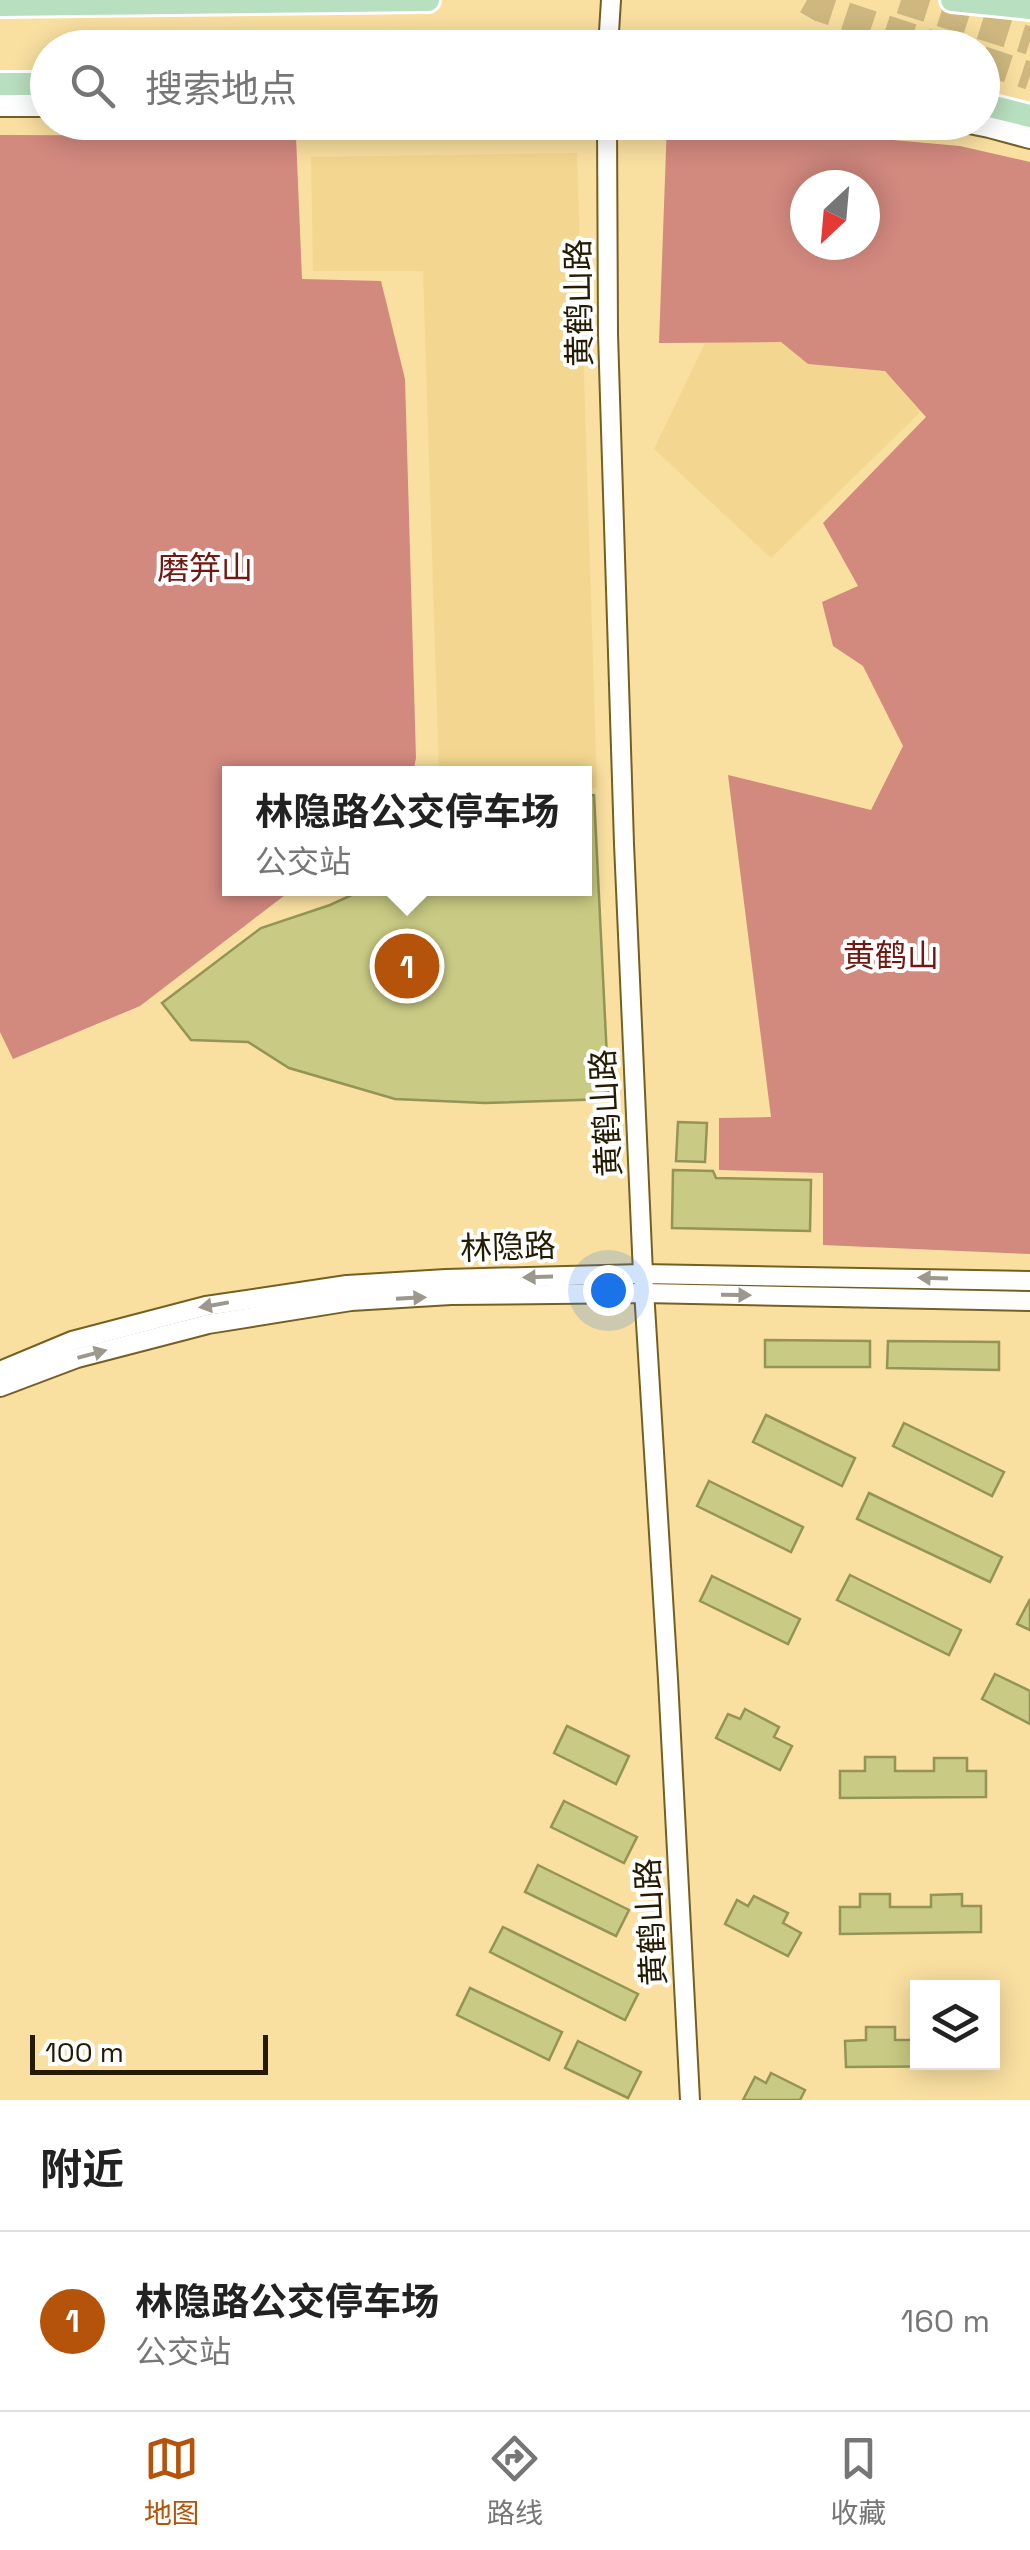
<!DOCTYPE html>
<html lang="zh">
<head>
<meta charset="utf-8">
<style>
	:root { --surface:#fff; --page:#f2f2f2; --text:#222; --muted:#767676; --line:#e0e0e0; --accent:#b45309 }
	body { margin:0; font-family:"Space Grotesk","Noto Sans SC",sans-serif; background:var(--page); color:var(--text) }
	.controls { position:absolute; right:30px; bottom:30px; display:grid; overflow:hidden; border-radius:0px; box-shadow:0 5px 25px #0003 }
	.controls button { width:90px; height:90px; display:grid; place-items:center; padding:0; border:0; border-bottom:2px solid var(--line); background:var(--surface); color:var(--text); font:50px sans-serif }
	.compass { position:absolute; left:790px; top:170px; width:90px; height:90px; border-radius:50%; background:var(--surface); box-shadow:0 5px 25px #0003; rotate:206deg }
	.scale { position:absolute; left:30px; bottom:25px; width:238px; box-sizing:border-box; padding-left:10px; border:5px solid #241b02; border-top:0; font-size:28px; line-height:35px; white-space:nowrap; color:#241b02; -webkit-text-stroke:8px #fff; paint-order:stroke }
	.you { position:absolute; left:608px; top:1290px; width:35px; height:35px; margin:-25px; border:8px solid #fff; border-radius:50%; background:#1a73e8; box-shadow:0 0 0 15px #1a73e833 }
	.badge { display:grid; place-items:center; width:65px; height:65px; border-radius:50%; background:var(--accent); color:#fff; font-size:32px; font-weight:700 }
	.pin { position:absolute; translate:-50% -50%; border:5px solid #fff; box-shadow:0 2px 10px #0006 }
	.popup { position:absolute; left:222px; top:766px; width:370px; height:130px; box-sizing:border-box; display:grid; place-content:center; border-radius:0px; background:var(--surface); filter:drop-shadow(0 2px 8px #0005); font-size:32px; white-space:nowrap; color:var(--muted) }
	.popup b { font-size:38px; color:var(--text) }
	.popup::after { content:''; position:absolute; left:50%; top:100%; margin-left:-20px; border:20px solid transparent; border-top-color:var(--surface) }
	.list { margin:0; padding:0; list-style:none }
	h2 { display:flex; justify-content:space-between; align-items:center; height:130px; margin:0; padding:0 40px; font-size:42px }
	h2 small { font-size:32px; font-weight:400; color:var(--muted) }
	.list li { display:grid; grid-template-columns:65px 1fr auto; gap:30px; align-items:center; box-sizing:border-box; height:180px; padding:0 40px; border-top:2px solid var(--line) }
	.list b { display:block; font-size:38px; white-space:nowrap }
	.list p { margin:0; font-size:32px; white-space:nowrap; color:var(--muted) }
	.list em { font-size:32px; font-style:normal; color:var(--muted) }
	.icon { flex:none; width:55px; height:55px; fill:none; stroke:currentColor; stroke-width:2; stroke-linecap:round; stroke-linejoin:round }
	.map { position:relative; flex:none; width:1030px; height:2100px; overflow:hidden }
	.search { position:absolute; background:var(--surface); box-shadow:0 5px 25px #0003; left:30px; right:30px; top:30px; height:110px; display:flex; align-items:center; gap:25px; box-sizing:border-box; padding:0 35px; border-radius:55px; color:var(--muted); font-size:38px }
	.sheet { height:310px; background:var(--surface) }
	nav { display:flex; justify-content:space-around; align-items:center; box-sizing:border-box; height:140px; border-top:2px solid var(--line); background:var(--surface); font-size:28px; color:var(--muted) }
	nav a { display:grid; justify-items:center; gap:5px }
	nav .on { color:var(--accent) }
	.map>svg:first-child { display:block }
	.built { fill:#f3d790 }
	.forest { fill:#d2897e; fill-rule:evenodd }
	.building { fill:#c9ca83; stroke:#949455; stroke-width:2.5 }
	.lines { fill:none; stroke-linecap:round; stroke-linejoin:round }
	.highway-tunnel { stroke:#ceb880; stroke-width:28; stroke-dasharray:28 14; stroke-linecap:butt }
	.minor-casing { stroke:#765f20; stroke-width:22 }
	.major-casing { stroke:#fff; stroke-width:28 }
	.minor { stroke:#fff; stroke-width:18 }
	.major { stroke:#b8dfbf; stroke-width:22 }
	.oneway { fill:#9c988d }
	.labels { text-anchor:middle; dominant-baseline:central; stroke-width:8; stroke-linejoin:round; paint-order:stroke }
	.street-label { font-size:32px; fill:#241b02; stroke:#fff }
	.park-label { font-size:32px; fill:#701812; stroke:#fff }
</style>
</head>
<body>
<div class="map">
<svg width="1030" height="2100" viewBox="0 0 1030 2100">
	<rect width="100%" height="100%" fill="#f9dfa0"/>
	<g class="built">
		<path d="M577,153l20,635h-12l-1,-14 -145,-1 -16,-502h-110l-2,-114z"/>
		<path d="M724,304l225,80 -178,174 -117,-109z"/>
	</g>
	<g class="forest">
		<path d="M667,123h35l258,23 70,16v1092l-207,-9v-72l-104,-3v-52l52,-1 -43,-342 143,35 32,-64 -40,-80 -30,-20 -11,-44 36,-16 -35,-63 103,-106 -41,-46 -77,-7 -27,-22 -122,1zM805,185h60v60h-60z"/>
		<path d="M0,135l296,1 6,143 79,2 24,98 11,379 -3,15 -183,1v114l63,1 -153,117 -127,53 -13,-27z"/>
	</g>
	<g class="building">
		<path d="M594,795l15,304 -124,4 -90,-4 -106,-31 -41,-26 -57,-2 -29,-37 99,-75 69,-23 37,-17h217v-92z"/>
		<path d="M678,1122l29,1 -2,39 -29,-1z"/>
		<path d="M673,1170l40,1 3,7 95,2 -1,51 -138,-3z"/>
		<path d="M765,1340l105,1v26h-105z"/>
		<path d="M888,1341l111,1v28l-112,-2z"/>
		<path d="M766,1415l89,43 -13,28 -89,-44z"/>
		<path d="M904,1423l100,49 -12,24 -99,-50z"/>
		<path d="M709,1481l94,46 -12,25 -94,-46z"/>
		<path d="M869,1493l133,64 -12,25 -133,-63z"/>
		<path d="M850,1575l111,55 -12,25 -112,-55z"/>
		<path d="M712,1576l88,43 -12,25 -88,-43z"/>
		<path d="M1030,1599v31l-13,-6z"/>
		<path d="M995,1674l35,17v33l-48,-25z"/>
		<path d="M745,1709l34,18 -5,10 18,9 -12,24 -64,-32 12,-24 12,5z"/>
		<path d="M567,1726l62,30 -13,28 -62,-31z"/>
		<path d="M865,1757h30v14h39v-13h33v13h19v26l-146,1v-27h25z"/>
		<path d="M564,1801l73,36 -13,26 -73,-36z"/>
		<path d="M538,1865l91,45 -13,26 -91,-44z"/>
		<path d="M860,1894h30v13h41v-12l31,-1v12h19v26l-141,2v-27h20z"/>
		<path d="M754,1896l34,17 -5,10 18,10 -13,23 -63,-32 12,-24 11,6z"/>
		<path d="M503,1927l135,67 -13,26 -135,-68z"/>
		<path d="M470,1988l92,44 -13,28 -92,-45z"/>
		<path d="M866,2027h29v13h23v22h69v4l-141,1 -1,-26 21,-1z"/>
		<path d="M578,2041l63,31 -13,26 -63,-30z"/>
		<path d="M771,2073l34,17 -5,10h-57l12,-23 11,6z"/>
	</g>
	<g class="lines">
		<g class="highway-tunnel">
			<path d="M807,0l14,8 122,40"/>
			<path d="M901,0l129,41"/>
			<path d="M982,60l48,16"/>
		</g>
		<g class="minor-casing">
			<g id="minor">
				<path d="M608,48l3,-48"/>
				<path d="M0,107h48"/>
				<path d="M607,122l1,212 16,510 19,430 25,405 22,421"/>
				<path d="M959,122l30,6 41,11"/>
				<path d="M0,1371l72,-30 134,-35 141,-21 99,-6 197,-5 387,7"/>
				<path d="M0,1387l77,-29 131,-34 143,-23 100,-6 193,-2 386,8"/>
			</g>
		</g>
		<g class="major-casing">
			<g id="major">
				<path d="M952,0l78,8"/>
				<path d="M0,5l428,-5"/>
				<path d="M0,84h48"/>
				<path d="M982,104l48,12"/>
			</g>
		</g>
		<use href="#minor" class="minor"/>
		<use href="#major" class="major"/>
	</g>
	<defs><path id="oneway-solid" d="M-6-.8H1V-3.2L6.5 0L1 3.2V.8H-6Z" transform="scale(2.5)"/></defs>
	<g class="oneway">
		<use href="#oneway-solid" transform="translate(538 1277) rotate(178)"/>
		<use href="#oneway-solid" transform="translate(933 1278) rotate(-178)"/>
		<use href="#oneway-solid" transform="translate(736 1295) rotate(1)"/>
		<use href="#oneway-solid" transform="translate(411 1298) rotate(-3)"/>
		<use href="#oneway-solid" transform="translate(214 1305) rotate(170)"/>
		<use href="#oneway-solid" transform="translate(92 1354) rotate(-15)"/>
	</g>
	<g class="labels">
		<g class="street-label">
			<text transform="translate(579 303) rotate(-91)">黄鹤山路</text>
			<text transform="translate(606 1113) rotate(-93)">黄鹤山路</text>
			<text transform="translate(508 1247) rotate(-2)">林隐路</text>
			<text transform="translate(651 1922) rotate(-93)">黄鹤山路</text>
		</g>
		<g class="park-label">
			<text x="205" y="568">磨笄山</text>
			<text x="891" y="956">黄鹤山</text>
		</g>
	</g>
</svg>
<div class="controls">
<button><svg class="icon" aria-label="layers" viewBox="0 0 24 24"><path d="M12 4l9 5-9 5-9-5zM3 14l9 5 9-5"/></svg></button>
</div>
<svg class="compass" viewBox="-18 -18 36 36"><path d="M0-13l5 13h-10z" fill="#e53935"/><path d="M0 13l5-13h-10z" fill="#767676"/></svg>
<div class="scale">100 m</div>
<div class="you"></div>
<div class="pin badge" style="left:407px;top:966px">1</div>
<div class="popup"><b>林隐路公交停车场</b>公交站</div>
<div class="search"><svg class="icon" aria-label="search" viewBox="0 0 24 24"><circle cx="10" cy="10" r="6"/><path d="M15 15l6 6"/></svg>搜索地点</div>
</div>
<section class="sheet">
<h2>附近<small></small></h2>
<ul class="list">
<li><span class="badge">1</span><div><b>林隐路公交停车场</b><p>公交站</p></div><em>160 m</em></li>
</ul>
</section>
<nav>
<a class="on"><svg class="icon" aria-label="map" viewBox="0 0 24 24"><path d="M3 6l6-2 6 2 6-2v14l-6 2-6-2-6 2zM9 4v14M15 6v14"/></svg>地图</a>
<a><svg class="icon" aria-label="directions" viewBox="0 0 24 24"><path d="M12 3l9 9-9 9-9-9zM9 14v-3h6M13 9l2 2-2 2"/></svg>路线</a>
<a><svg class="icon" aria-label="saved" viewBox="0 0 24 24"><path d="M7 4h10v16l-5-4-5 4z"/></svg>收藏</a>
</nav>
</body>
</html>
